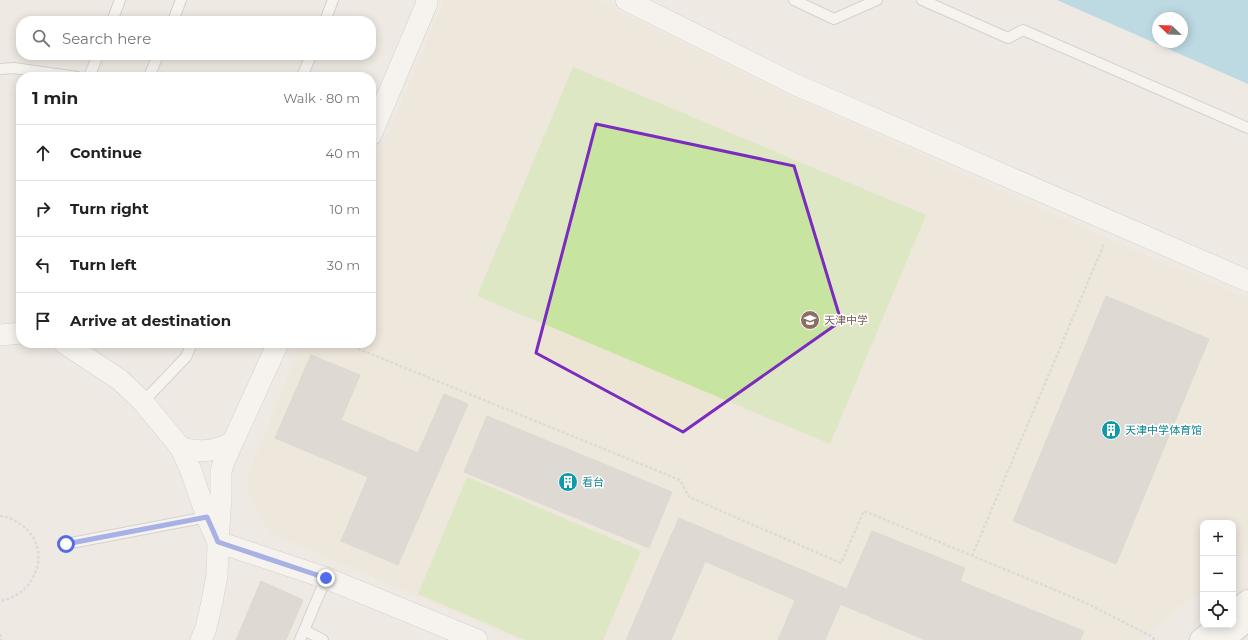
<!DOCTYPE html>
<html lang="en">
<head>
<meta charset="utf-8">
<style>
	:root { --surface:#fff; --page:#f6f6f6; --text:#222; --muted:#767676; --line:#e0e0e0 }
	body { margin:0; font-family:Montserrat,"Noto Sans SC",sans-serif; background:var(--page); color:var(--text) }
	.controls { position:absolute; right:12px; bottom:12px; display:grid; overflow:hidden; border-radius:8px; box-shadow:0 2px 10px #0003 }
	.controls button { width:36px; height:36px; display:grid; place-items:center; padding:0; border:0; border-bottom:1px solid var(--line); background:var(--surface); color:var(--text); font:20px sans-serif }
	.compass { position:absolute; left:1152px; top:12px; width:36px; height:36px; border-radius:50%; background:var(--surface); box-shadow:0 2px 10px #0003; rotate:293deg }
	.stop { position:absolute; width:12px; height:12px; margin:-9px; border:3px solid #536dea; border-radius:50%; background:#fff }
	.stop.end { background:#536dea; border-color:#fff; box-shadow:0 1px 4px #0008 }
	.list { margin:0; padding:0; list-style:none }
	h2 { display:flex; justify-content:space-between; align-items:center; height:52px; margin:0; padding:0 16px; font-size:17px }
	h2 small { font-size:13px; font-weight:400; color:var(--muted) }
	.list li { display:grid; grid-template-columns:26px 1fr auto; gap:12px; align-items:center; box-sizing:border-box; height:56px; padding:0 16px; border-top:1px solid var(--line) }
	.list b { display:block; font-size:15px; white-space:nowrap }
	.list em { font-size:13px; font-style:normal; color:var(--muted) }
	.icon { flex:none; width:22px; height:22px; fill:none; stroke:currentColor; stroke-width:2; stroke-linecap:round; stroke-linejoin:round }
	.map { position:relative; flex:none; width:1248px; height:640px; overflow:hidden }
	.search { position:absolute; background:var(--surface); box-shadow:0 2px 10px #0003; left:16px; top:16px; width:360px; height:44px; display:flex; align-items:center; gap:10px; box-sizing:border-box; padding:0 14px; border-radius:16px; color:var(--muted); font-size:15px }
	.panel { position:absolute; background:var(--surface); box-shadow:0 2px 10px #0003; left:16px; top:72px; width:360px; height:276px; border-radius:16px }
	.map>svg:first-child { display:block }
	.education { fill:#ede5d4 }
	.pitch { fill:#c7e4a1 }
	.water { fill:#80c8e4; fill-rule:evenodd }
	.building { fill:#cac7c0; stroke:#c9c5bb }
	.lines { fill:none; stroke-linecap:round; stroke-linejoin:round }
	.service-casing { stroke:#b2b4bc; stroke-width:12 }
	.minor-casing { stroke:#b2b4bc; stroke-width:22 }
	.secondary-casing { stroke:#b2b4bc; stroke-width:24 }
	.path { stroke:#c9c9c9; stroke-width:2.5; stroke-dasharray:3 2; stroke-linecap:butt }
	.service { stroke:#fff; stroke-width:10 }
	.minor { stroke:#fff; stroke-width:21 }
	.secondary { stroke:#fff; stroke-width:22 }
	.route { stroke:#536dea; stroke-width:5 }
	.marked { fill:none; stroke:#7b2cbf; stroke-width:3; stroke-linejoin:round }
	.labels { text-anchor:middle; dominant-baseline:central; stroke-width:3; stroke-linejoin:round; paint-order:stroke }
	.education-label { font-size:11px; fill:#785e54; stroke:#fff; text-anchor:start }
	.culture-label { font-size:11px; fill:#0d838f; stroke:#fff; text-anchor:start }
</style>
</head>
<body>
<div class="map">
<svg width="1248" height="640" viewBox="0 0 1248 640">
	<rect width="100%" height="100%" fill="#eee9e2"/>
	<path class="education" d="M444,0h152l198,98 321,144 133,56v252l-15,13v-40h-30v65l-63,52h-621l-246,-106 -12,-13 -13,-29 -1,-15 54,-134h70v-168z"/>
	<g class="pitch">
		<path d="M573,67l353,148 -96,229 -353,-148z"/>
		<path d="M467,477l174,74 -38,89h-78l-107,-46z"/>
	</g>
	<path class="water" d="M1057,0h191v84zM1158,18h24v24h-24z"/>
	<g class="building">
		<path d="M1106,296l103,43 -93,225 -103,-43z"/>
		<path d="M311,355l49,20 -19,45 77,33 26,-59 24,10 -70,161 -57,-24 27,-64 -93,-39z"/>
		<path d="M487,416l185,76 -23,56 -185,-76z"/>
		<path d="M679,518l168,71 -22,51h-47l17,-40 -128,-55z"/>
		<path d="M872,531l93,37 -5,13 124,50 -4,9h-155l-85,-36z"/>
		<path d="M667,545l38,17 -34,78h-45z"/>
		<path d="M261,581l42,19 -17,40h-50z"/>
	</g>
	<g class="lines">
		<g class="service-casing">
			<g id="service">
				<path d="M794,0l40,19 43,-19"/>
				<path d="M922,0l86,38 15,-8 225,98"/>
				<path d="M112,21l8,-21"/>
				<path d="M173,21l8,-21"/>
				<path d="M325,21l8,-21"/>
				<path d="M0,69l14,-1 63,9"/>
				<path d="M89,77l9,-22"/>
				<path d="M149,77l9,-22"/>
				<path d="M302,77l9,-22"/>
				<path d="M143,402l43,-45 6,-14"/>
				<path d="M66,544l141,-27"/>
				<path d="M304,630l19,10"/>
				<path d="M300,640l26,-62"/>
			</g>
		</g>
		<g class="minor-casing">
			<g id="minor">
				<path d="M626,0l168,84 454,197"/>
				<path d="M371,135l56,-132 -1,-3"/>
				<path d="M0,335l21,-2"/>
				<path d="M64,343l56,37 23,22 38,46 10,23 16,46 11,25 -1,33 -5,27 -6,26 -5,12"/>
				<path d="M278,343l-53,116 -4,12v26l-3,45 108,36 151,62"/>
				<path d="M181,448c19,5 34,3 51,-5"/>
			</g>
		</g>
		<g class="secondary-casing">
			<g id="secondary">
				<path d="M1233,613l15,-12"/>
				<path d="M1201,640l18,-15"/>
				<path d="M1223,640l25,-21"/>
			</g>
		</g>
		<g class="path">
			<path d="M344,343l336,137 9,17 152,66 23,-52 220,91 67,34 4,4"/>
			<path d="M0,516c8,0 16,5 23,10 30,24 13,69 -23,75"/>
			<path d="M972,556l132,-312"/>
			<path d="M0,634l1,6"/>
		</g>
		<use href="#service" class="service"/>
		<use href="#minor" class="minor"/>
		<use href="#secondary" class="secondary"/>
	</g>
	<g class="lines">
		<path class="route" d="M66,544l141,-27 11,25 108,36"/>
	</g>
	<path d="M0 0H1248V640H0ZM596,124l198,42 47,155 -158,111 -147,-79z" fill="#eee9e2" fill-opacity=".55" fill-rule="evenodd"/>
	<path class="marked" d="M596,124l198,42 47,155 -158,111 -147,-79z"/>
	<defs>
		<g id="school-disc" transform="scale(1)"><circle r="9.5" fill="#8d6e63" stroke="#fff"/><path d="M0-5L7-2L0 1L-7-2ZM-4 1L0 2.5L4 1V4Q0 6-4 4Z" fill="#fff"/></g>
		<g id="building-disc" transform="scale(1)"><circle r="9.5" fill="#0f9aa8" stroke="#fff"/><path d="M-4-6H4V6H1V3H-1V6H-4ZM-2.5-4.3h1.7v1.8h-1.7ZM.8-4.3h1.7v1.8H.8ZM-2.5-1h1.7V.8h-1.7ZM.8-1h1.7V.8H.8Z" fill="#fff"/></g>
	</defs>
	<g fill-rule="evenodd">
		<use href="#school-disc" x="810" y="320"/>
		<use href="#building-disc" x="1111" y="430"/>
		<use href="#building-disc" x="568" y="482"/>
	</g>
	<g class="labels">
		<g class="education-label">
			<text x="824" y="320">天津中学</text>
		</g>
		<g class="culture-label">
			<text x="1125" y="430">天津中学体育馆</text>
			<text x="582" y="482">看台</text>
		</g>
	</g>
</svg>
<div class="controls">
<button>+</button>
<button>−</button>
<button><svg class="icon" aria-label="locate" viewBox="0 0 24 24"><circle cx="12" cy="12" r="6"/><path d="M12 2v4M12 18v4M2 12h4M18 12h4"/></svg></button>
</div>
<svg class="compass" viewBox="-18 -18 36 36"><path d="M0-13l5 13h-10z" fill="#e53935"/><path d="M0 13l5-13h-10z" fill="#767676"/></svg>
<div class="stop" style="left:66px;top:544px"></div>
<div class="stop end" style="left:326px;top:578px"></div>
<div class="search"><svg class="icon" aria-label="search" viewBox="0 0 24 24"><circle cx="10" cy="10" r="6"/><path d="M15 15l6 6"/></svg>Search here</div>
<section class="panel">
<h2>1 min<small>Walk · 80 m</small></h2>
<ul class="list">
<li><svg class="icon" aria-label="ahead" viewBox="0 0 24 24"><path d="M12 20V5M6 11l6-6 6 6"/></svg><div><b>Continue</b></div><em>40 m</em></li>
<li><svg class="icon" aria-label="right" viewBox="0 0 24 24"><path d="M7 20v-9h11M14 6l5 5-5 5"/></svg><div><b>Turn right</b></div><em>10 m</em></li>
<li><svg class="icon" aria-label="left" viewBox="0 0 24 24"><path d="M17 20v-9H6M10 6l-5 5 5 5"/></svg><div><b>Turn left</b></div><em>30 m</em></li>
<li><svg class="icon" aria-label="arrive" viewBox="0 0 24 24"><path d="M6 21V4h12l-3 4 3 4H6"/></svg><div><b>Arrive at destination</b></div></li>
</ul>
</section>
</div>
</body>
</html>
